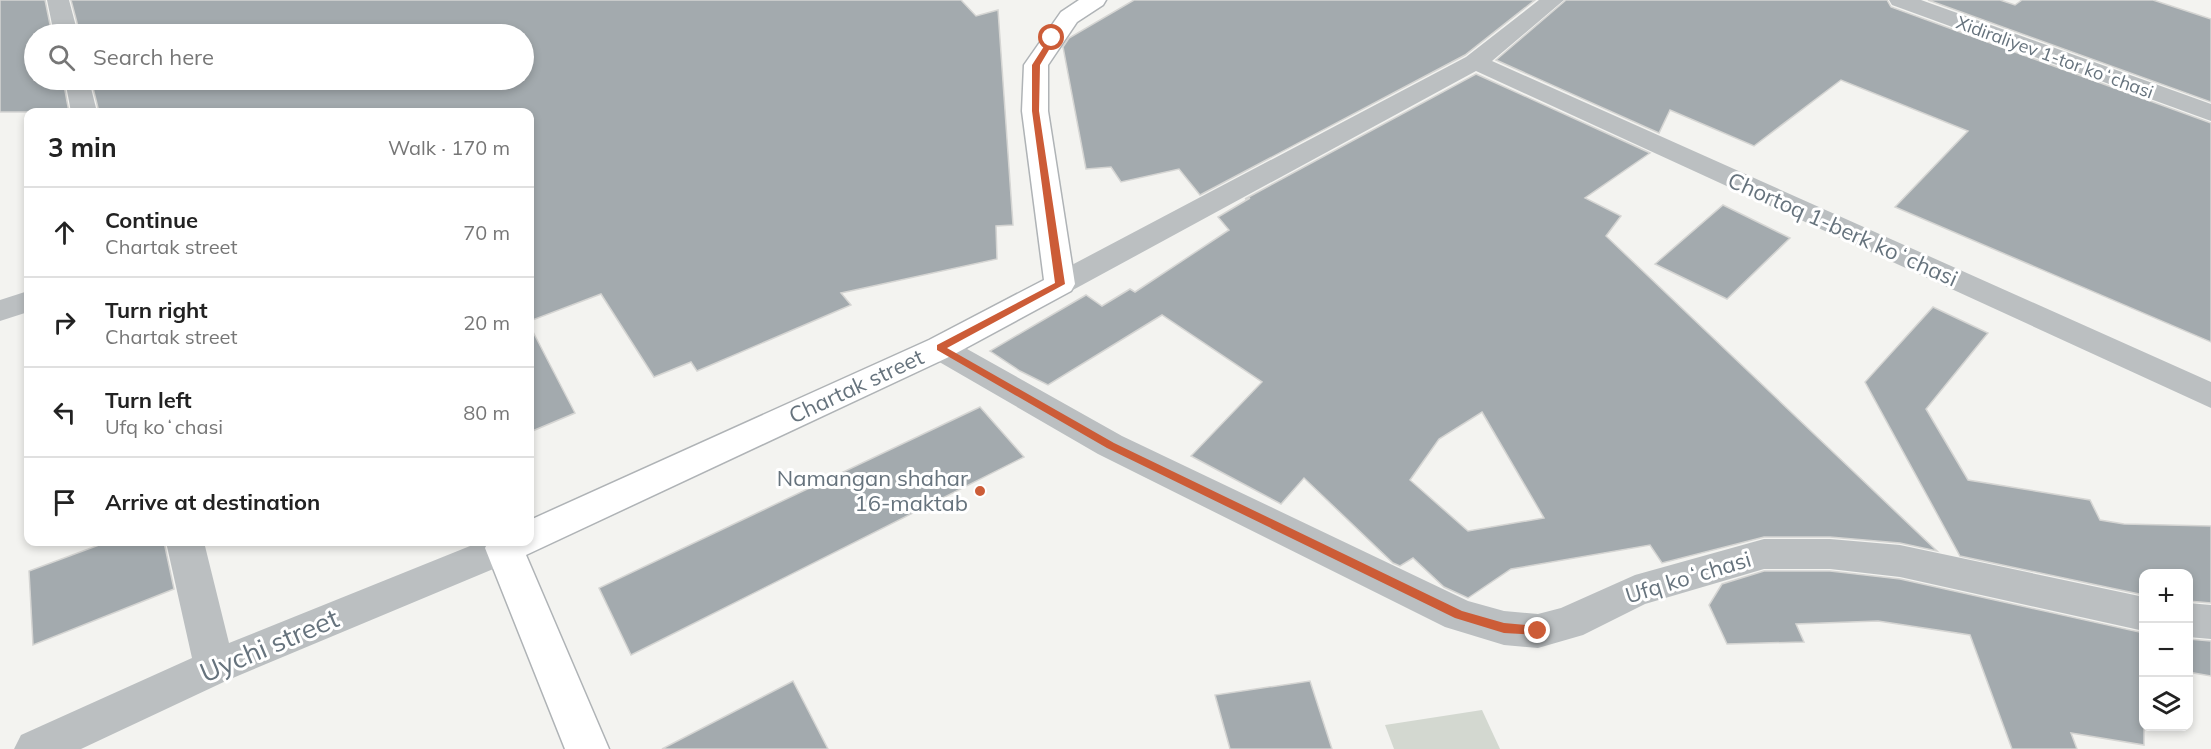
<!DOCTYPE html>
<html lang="en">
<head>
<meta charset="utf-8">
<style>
	:root { --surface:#fff; --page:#f2f2f2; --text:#222; --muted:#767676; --line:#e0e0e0 }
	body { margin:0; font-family:Mulish,sans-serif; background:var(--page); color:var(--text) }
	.controls { position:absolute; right:18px; bottom:18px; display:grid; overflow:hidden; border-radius:12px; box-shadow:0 3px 9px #0003 }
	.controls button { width:54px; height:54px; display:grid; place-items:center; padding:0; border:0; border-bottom:2px solid var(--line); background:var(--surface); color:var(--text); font:30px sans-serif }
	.stop { position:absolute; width:18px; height:18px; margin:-14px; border:4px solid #cc5c37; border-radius:50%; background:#fff }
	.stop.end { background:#cc5c37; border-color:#fff; box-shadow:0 2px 6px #0008 }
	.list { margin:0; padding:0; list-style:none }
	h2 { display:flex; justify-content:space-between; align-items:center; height:78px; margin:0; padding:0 24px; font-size:26px }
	h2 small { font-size:20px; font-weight:400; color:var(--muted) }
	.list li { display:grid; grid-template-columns:39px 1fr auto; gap:18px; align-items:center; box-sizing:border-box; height:90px; padding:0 24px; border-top:2px solid var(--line) }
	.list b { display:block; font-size:22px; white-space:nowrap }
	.list p { margin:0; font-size:20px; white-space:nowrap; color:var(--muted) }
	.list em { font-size:20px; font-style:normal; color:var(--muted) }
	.icon { flex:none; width:33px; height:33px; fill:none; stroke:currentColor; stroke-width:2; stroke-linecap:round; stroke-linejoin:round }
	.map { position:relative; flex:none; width:2211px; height:749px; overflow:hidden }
	.search { position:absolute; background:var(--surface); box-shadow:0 3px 9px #0003; left:24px; top:24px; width:510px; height:66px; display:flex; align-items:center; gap:15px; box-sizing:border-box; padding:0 21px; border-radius:33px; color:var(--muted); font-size:22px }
	.panel { position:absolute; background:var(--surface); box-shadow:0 3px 9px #0003; left:24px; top:108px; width:510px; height:438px; border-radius:12px }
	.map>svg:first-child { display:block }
	.green { fill:#d3d8d0 }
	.building { fill:#a3aaae; stroke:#d5d5d3; stroke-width:1.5; fill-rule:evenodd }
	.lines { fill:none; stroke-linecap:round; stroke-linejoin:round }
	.major-casing { stroke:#afb3b6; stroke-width:3 }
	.minor { fill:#bbbfc1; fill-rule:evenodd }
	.major { fill:#fff; fill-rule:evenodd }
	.route { fill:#cc5c37 }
	.poi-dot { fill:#cc5c37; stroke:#fff; stroke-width:2 }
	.labels { text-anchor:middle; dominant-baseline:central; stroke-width:6; stroke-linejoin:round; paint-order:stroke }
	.far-street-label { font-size:18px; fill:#66737d; stroke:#fff }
	.street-label { font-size:22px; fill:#66737d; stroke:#fff }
	.poi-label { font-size:22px; fill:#66737d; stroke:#fff; text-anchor:end }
	.near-street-label { font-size:27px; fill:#66737d; stroke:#fff }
</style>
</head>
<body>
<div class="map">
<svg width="2211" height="749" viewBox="0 0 2211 749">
	<rect width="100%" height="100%" fill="#f3f3f0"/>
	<path class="green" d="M1482,710l18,39h-106l-9,-24z"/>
	<g class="building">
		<path d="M0,0h45l7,34h-18v46h29l6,32h-69z"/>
		<path d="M71,0h890l15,16 22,-6 15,215 -17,1 1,33 -156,34 10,12 -154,66 -6,-9 -37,15 -53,-83 -71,27v-209h-431l-8,-32h433v-46h-444z"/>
		<path d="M1134,0h401l-70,55 -265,140 -21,-26 -58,13 -10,-15 -25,2 -23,-122 6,-9z"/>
		<path d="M1566,0h321l4,7 320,116v219l-316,-135 73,-76 -127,-51 -87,66 -84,-36 -11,23 -163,-73z"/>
		<path d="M1928,0h72l15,5 7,-5h131l58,19v83z"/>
		<path d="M1476,74l174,79 -65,45 36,18 -15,20 331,315 -37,-8 -70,-6h-66l-102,26 -12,-18 -139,24 -43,29 -24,-11 -31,-29 -13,8 -7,-3 -89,-85 -23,26 -90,-48 71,-74 -100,-67 -114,70 -28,-14 -30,-20 96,-56 16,11 28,-17 5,3 94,-62 -11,-13 32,-19 -5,1zM1482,412l62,106 -76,13 -58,-51 29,-41z"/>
		<path d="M1723,205l67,33 -63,61 -72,-35z"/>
		<path d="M1933,307l55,26 -62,76 42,71 122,20 10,20 24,4 87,2v77l-23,-2v-28h-44v22l-184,-39 -95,-174z"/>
		<path d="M530,326l45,87 -45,19z"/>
		<path d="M980,407l44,50 -393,198 -32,-67z"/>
		<path d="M107,542h57l10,47 -141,56 -4,-74z"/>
		<path d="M1764,571h66l70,8 244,54v112l-73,-12 6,16h-65l-42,-114 -92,-14 -82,3 8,18 -77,2 -18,-39 13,-21z"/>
		<path d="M2188,639l23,2v35l-23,-4z"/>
		<path d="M793,681l35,68h-166z"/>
		<path d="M1310,681l22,68h-102l-15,-54z"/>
	</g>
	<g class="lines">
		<g class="major-casing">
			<path id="major" d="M1079,0h27l-3,5 -26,17 -29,43v46l27,173 -4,7 -120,65 -425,199 83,194h-44l-80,-201 3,-6h42v-22l399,-180 115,-60 -22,-169 2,-46 37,-53z"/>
		</g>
		<g class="minor">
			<path d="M47,0h22l9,34h-24z"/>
			<path d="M1539,0h25l-72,61 719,321v26l-735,-337 -405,220 -11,3 -11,-3 -4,-7 4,-7 417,-220z"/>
			<path d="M1889,0h32l290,104v17l-319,-116z"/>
			<path d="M65,80h24l8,32h-26z"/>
			<path d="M28,291v21l-28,9v-21z"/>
			<path d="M940,337l11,3 171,96 346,165 36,10 34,3 23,-6 74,-33 129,-36h66l70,6 244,52v34l-244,-54 -70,-8h-66l-119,35 -62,31 -45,13 -34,-3 -59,-18 -347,-173 -169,-98 -5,-8 5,-8z"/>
			<path d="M166,542h38l25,101 251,-101h40l3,6 -6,11 -289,121 -147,69h-67l7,-14 171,-77z"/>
			<path d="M2188,603l23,2v34l-23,-2z"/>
		</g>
		<use href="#major" class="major"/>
	</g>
	<path class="route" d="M1050,37l6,1 -16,27 -1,46 26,173 -118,64 167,95 348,168 42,12 34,3 5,2v7l-39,-2 -49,-15 -348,-170 -170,-98v-5l118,-62 -23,-172v-46z"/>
	<circle class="poi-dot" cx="980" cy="491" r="6"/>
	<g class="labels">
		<g class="far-street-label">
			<text transform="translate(2055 57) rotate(20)">Xidiraliyev 1-tor koʻchasi</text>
		</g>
		<g class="street-label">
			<text transform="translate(1843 229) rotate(24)">Chortoq 1-berk koʻchasi</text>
			<text transform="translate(856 386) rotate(-25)">Chartak street</text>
			<text transform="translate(1688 577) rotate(-17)">Ufq koʻchasi</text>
		</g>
		<g class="poi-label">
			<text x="968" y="478">Namangan shahar<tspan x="968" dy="25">16-maktab</tspan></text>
		</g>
		<g class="near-street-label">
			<text transform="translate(269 645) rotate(-23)">Uychi street</text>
		</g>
	</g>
</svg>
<div class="controls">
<button>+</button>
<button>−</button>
<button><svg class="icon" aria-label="layers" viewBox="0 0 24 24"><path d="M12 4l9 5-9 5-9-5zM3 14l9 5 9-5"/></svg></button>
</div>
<div class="stop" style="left:1052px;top:38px"></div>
<div class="stop end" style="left:1538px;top:631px"></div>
<div class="search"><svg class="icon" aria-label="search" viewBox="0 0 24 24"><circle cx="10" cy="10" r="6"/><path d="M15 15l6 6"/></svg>Search here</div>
<section class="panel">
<h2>3 min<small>Walk · 170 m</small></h2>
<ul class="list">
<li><svg class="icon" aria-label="ahead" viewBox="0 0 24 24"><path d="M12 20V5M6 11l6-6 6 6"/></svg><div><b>Continue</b><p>Chartak street</p></div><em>70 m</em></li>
<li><svg class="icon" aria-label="right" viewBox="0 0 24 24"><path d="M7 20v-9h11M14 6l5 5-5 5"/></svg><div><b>Turn right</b><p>Chartak street</p></div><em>20 m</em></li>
<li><svg class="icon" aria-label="left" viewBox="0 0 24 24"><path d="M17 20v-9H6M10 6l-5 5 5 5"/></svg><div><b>Turn left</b><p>Ufq koʻchasi</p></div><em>80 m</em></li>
<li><svg class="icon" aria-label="arrive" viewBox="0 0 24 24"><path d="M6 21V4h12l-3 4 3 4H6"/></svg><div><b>Arrive at destination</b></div></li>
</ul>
</section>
</div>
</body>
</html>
